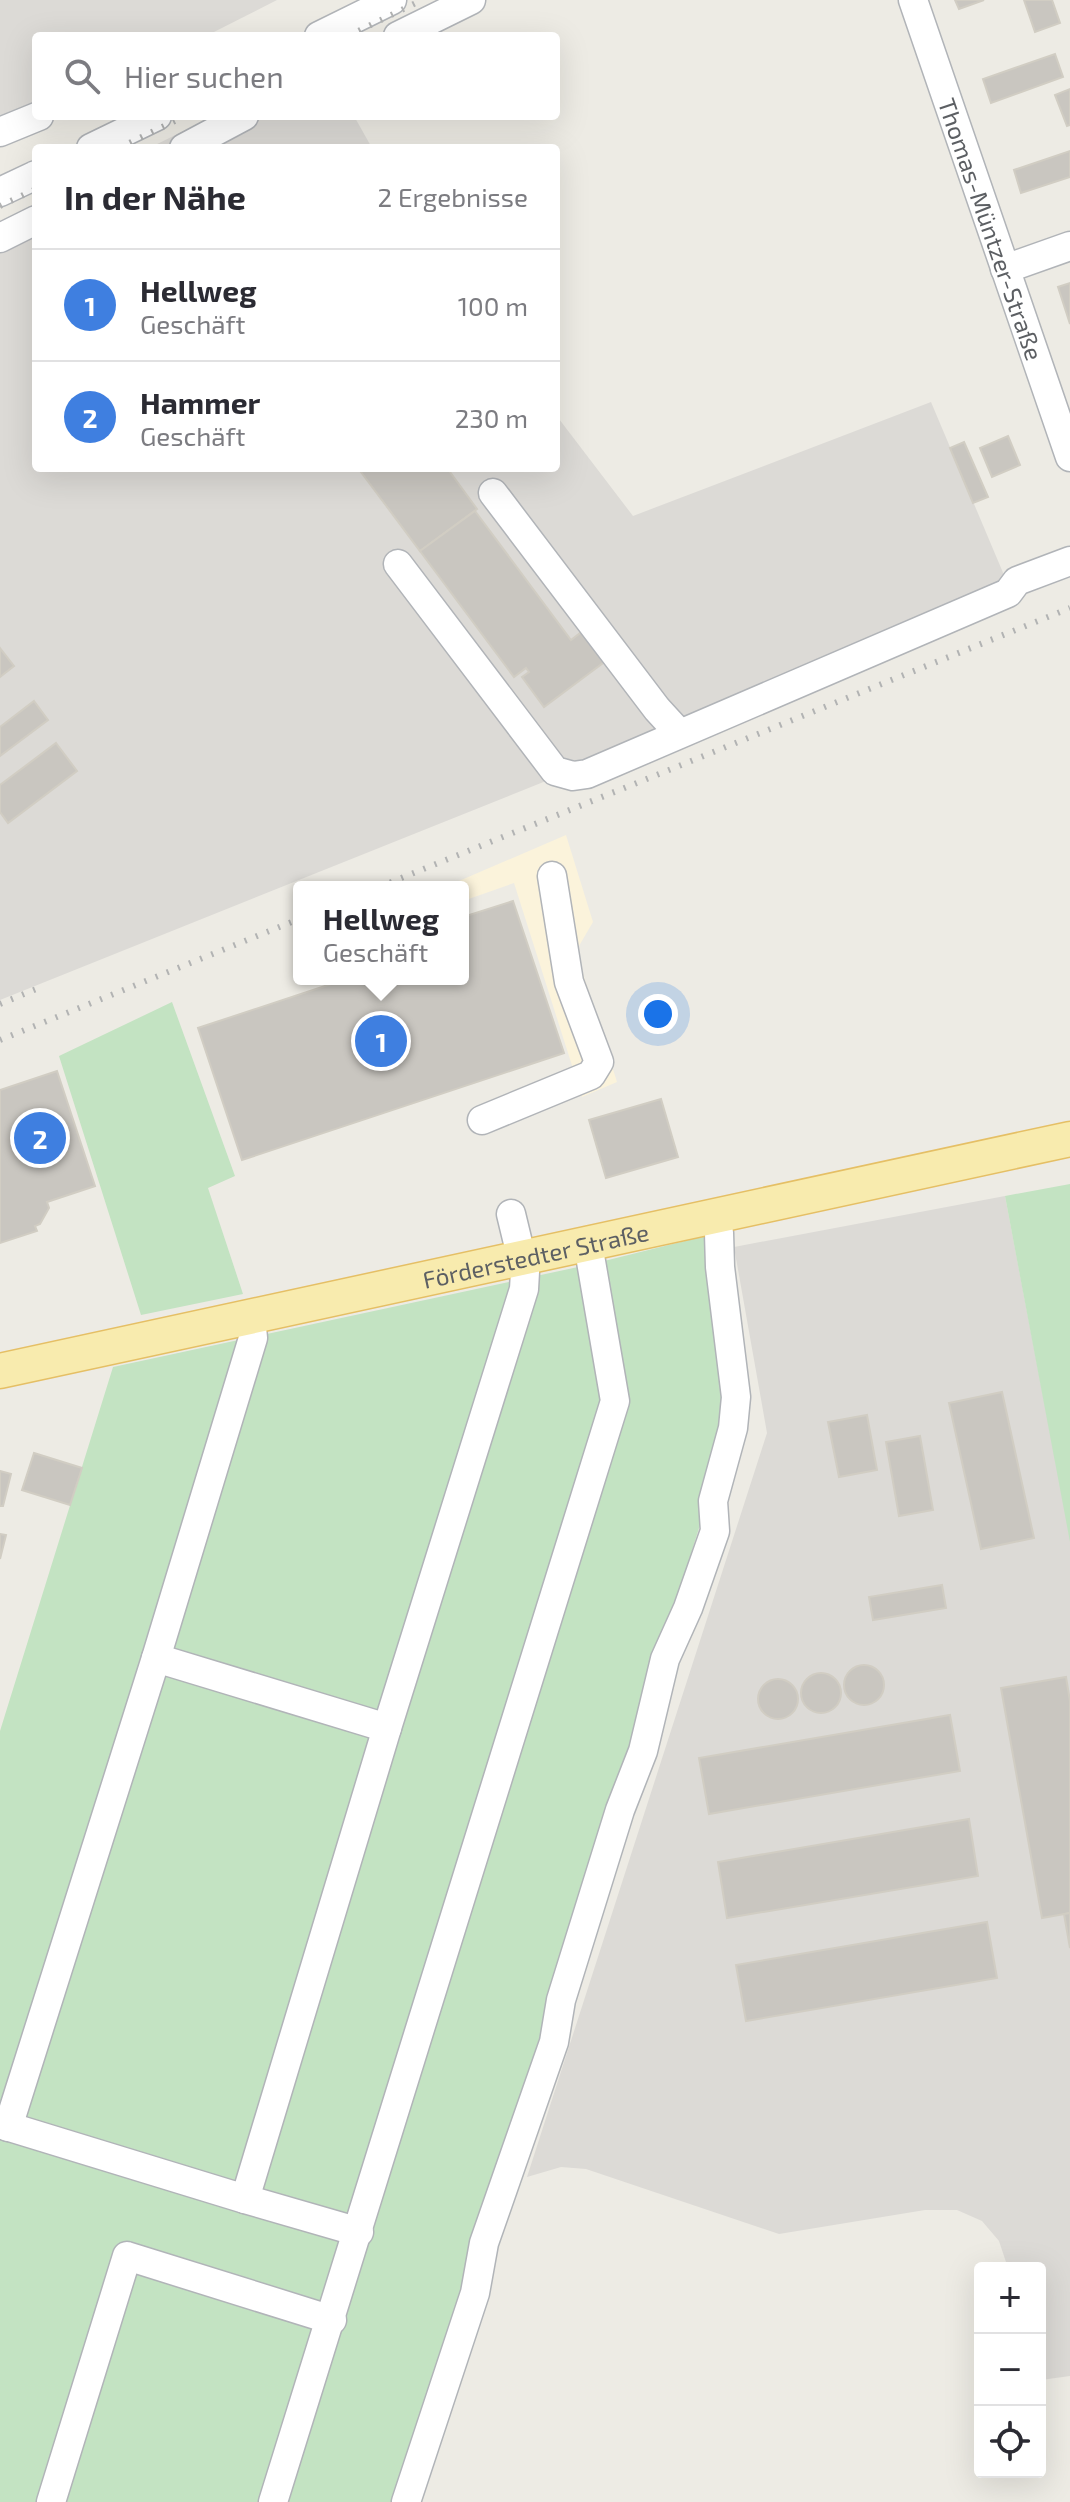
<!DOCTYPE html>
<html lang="de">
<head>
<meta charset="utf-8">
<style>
	:root { --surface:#fff; --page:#f2f2f3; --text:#2b2b33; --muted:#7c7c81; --line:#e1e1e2; --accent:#b45309 }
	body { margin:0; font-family:"Exo 2",sans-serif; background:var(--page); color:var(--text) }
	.controls { position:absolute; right:24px; bottom:24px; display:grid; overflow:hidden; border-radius:8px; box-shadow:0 8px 32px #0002 }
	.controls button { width:72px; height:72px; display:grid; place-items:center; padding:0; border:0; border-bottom:2px solid var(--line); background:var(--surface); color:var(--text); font:40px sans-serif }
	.you { position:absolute; left:658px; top:1014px; width:28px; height:28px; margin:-20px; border:6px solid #fff; border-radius:50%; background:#1a73e8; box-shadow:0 0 0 12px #1a73e833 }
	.badge { display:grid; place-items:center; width:52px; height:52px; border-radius:50%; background:var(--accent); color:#fff; font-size:26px; font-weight:700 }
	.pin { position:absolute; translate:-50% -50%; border:4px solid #fff; box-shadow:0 2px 8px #0006 }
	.popup { position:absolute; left:293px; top:881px; width:176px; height:104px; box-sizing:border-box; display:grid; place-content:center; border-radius:8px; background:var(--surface); filter:drop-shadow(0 2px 6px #0005); font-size:26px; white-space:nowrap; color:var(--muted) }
	.popup b { font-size:30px; color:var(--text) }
	.popup::after { content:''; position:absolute; left:50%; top:100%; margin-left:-16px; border:16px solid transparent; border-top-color:var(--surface) }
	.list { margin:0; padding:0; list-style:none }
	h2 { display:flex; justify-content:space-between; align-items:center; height:104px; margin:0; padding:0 32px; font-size:34px }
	h2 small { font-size:26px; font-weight:400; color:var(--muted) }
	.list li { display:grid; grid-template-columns:52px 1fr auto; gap:24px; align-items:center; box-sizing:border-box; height:112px; padding:0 32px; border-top:2px solid var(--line) }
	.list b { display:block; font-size:30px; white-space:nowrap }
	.list p { margin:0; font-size:26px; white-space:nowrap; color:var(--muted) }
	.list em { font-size:26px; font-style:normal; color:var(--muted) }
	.icon { flex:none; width:44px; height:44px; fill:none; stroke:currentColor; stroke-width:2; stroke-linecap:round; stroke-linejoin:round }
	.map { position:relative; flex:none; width:1070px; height:2502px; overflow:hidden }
	.search { position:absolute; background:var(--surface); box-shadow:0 8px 32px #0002; left:32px; top:32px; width:528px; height:88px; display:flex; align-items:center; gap:20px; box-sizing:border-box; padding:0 28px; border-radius:8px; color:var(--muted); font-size:30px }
	.panel { position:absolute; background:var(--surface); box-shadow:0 8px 32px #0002; left:32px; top:144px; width:528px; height:328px; border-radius:8px }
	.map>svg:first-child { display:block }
	.commercial { fill:#fbf3db }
	.industrial { fill:#dcdad6 }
	.green { fill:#c3e3c2 }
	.building { fill:#c9c6c0; stroke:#d1cdc3; stroke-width:2 }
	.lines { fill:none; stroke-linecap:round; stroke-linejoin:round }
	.minor-casing { stroke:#b1b4b8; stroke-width:31 }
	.major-casing { stroke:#e5bf65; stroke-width:37 }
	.minor { stroke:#fff; stroke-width:28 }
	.major { stroke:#f8ebae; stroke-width:34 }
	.rail { stroke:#b2b3b3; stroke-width:6; stroke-dasharray:2 10; stroke-linecap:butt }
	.labels { text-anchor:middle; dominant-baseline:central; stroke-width:8; stroke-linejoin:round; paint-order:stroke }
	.street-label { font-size:24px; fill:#5c5f63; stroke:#fff }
</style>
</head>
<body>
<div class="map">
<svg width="1070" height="2502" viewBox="0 0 1070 2502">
	<rect width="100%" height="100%" fill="#edebe4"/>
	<path class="commercial" d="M566,835l27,87 -17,29 41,131 -35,15 -68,-214 -51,18v-14h-18z"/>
	<g class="industrial">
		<path d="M0,0h277l-71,36h-170v80l-36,25z"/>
		<path d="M214,116h140l18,32h-223z"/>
		<path d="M36,204v264h520v-53l77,101 298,-114 81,192 -1012,406v-779z"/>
		<path d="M1005,1196l65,341v839l-29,4 -1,-112h-32l-9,-27 -17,-20 -25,-11h-32l-146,24 -193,-65 -25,-2 -34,10 240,-744 -33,-186z"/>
	</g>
	<g class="green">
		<path d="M172,1002l63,174 -27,12 35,106 -102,21 -82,-259z"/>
		<path d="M1070,1184v358l-65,-346z"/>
		<path d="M705,1236l41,142 -352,1124h-394v-771l113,-364 479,-103z"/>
	</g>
	<g class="building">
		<path d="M955,0h29l-25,9z"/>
		<path d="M1024,0h28l8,23 -25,9z"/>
		<path d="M1055,54l8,23 -72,26 -8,-24z"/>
		<path d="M1070,89v36l-3,1 -12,-31z"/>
		<path d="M1070,151v26l-49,16 -7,-23z"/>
		<path d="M1070,283v41l-12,-37z"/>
		<path d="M1008,436l12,29 -28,12 -12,-29z"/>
		<path d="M964,442l24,55 -15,6 -23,-55z"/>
		<path d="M358,468h89l30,41 -57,42z"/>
		<path d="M475,511l96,129 13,-10 23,30 -63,47 -22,-30 7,-5 -3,-4 -12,9 -94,-126z"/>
		<path d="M0,648l14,18 -14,11z"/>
		<path d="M34,701l14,19 -48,36v-29z"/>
		<path d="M56,743l21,28 -69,52 -8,-11v-27z"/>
		<path d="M513,901l51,152 -322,107 -44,-132 148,-49h117v-62z"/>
		<path d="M57,1071l38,115 -48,16 2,6 -9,16 -5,2 2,5 -37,12v-153z"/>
		<path d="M661,1099l17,58 -72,21 -17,-58z"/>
		<path d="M1002,1392l32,146 -53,11 -32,-146z"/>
		<path d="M867,1415l10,55 -38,7 -11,-55z"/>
		<path d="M920,1436l13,74 -34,6 -13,-74z"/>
		<path d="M34,1453l48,15 -12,37 -48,-15z"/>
		<path d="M0,1471l11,3 -8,32h-3z"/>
		<path d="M0,1534l6,1 -6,24z"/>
		<path d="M942,1585l4,23 -73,12 -4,-23z"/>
		<circle cx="864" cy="1685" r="20"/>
		<circle cx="821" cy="1693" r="20"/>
		<path d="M1066,1677l4,24v212l-28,5 -41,-230z"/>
		<circle cx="778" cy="1699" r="20"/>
		<path d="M950,1715l10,56 -251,43 -10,-56z"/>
		<path d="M969,1819l9,57 -251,42 -9,-56z"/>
		<path d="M1070,1913v35l-6,-34z"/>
		<path d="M987,1922l10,56 -251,43 -10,-56z"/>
	</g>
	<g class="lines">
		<g class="minor-casing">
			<g id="minor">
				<path id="s1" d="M913,0l157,457"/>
				<path d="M319,36l73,-36"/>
				<path d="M398,36l73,-36"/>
				<path d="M0,132l39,-16"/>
				<path d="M91,148l66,-32"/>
				<path d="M184,148l60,-32"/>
				<path d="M0,192l36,-17"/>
				<path d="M0,238l36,-18"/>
				<path d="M1005,269l65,-23"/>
				<path d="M493,493l164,216 22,24"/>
				<path d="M398,564l157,207 18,5 14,-2 421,-181 9,-12 53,-20"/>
				<path d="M482,1120l109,-45 8,-13 -30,-80 -17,-106"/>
				<path d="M156,1658l231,70"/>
				<path d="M0,2124l245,75 142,-471 137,-439 1,-17 -14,-58"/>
				<path d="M8,2127l148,-469 97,-320 -2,-21"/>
				<path d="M245,2199l114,33"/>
				<path d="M51,2502l76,-246 205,64"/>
				<path d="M273,2502l342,-1101 -27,-157"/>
				<path d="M406,2502l69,-209 9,-50 70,-201 7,-42 59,-190 23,-59 22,-92 23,-51 27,-77 -2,-30 20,-73 3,-31 -16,-130 -1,-34 -5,-17"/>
			</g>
		</g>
		<g class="major-casing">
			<g id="major">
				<path id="s2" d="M0,1371l1070,-232"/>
			</g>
		</g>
		<use href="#minor" class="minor"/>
		<use href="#major" class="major"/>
		<g class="rail">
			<path d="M348,36l74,-36"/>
			<path d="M119,148l66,-32"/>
			<path d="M0,206l36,-17"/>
			<path d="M379,887l691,-279"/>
			<path d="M0,1004l41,-17"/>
			<path d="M0,1040l299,-121"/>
		</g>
	</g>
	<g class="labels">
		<g class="street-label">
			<text stroke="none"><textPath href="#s1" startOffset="242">Thomas-Müntzer-Straße</textPath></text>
			<text stroke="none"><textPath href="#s2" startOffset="548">Förderstedter Straße</textPath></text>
		</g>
	</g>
</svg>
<div class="controls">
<button>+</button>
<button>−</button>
<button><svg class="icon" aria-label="locate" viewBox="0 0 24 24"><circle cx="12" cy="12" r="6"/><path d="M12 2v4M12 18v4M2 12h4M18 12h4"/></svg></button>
</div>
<div class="you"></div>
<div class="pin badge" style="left:381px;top:1041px;background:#3f7fe0">1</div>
<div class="popup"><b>Hellweg</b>Geschäft</div>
<div class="pin badge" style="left:40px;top:1138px;background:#3f7fe0">2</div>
<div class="search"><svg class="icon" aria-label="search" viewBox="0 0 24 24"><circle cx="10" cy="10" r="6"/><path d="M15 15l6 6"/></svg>Hier suchen</div>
<section class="panel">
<h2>In der Nähe<small>2 Ergebnisse</small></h2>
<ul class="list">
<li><span class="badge" style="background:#3f7fe0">1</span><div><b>Hellweg</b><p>Geschäft</p></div><em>100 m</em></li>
<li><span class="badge" style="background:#3f7fe0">2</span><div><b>Hammer</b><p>Geschäft</p></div><em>230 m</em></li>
</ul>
</section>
</div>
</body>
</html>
